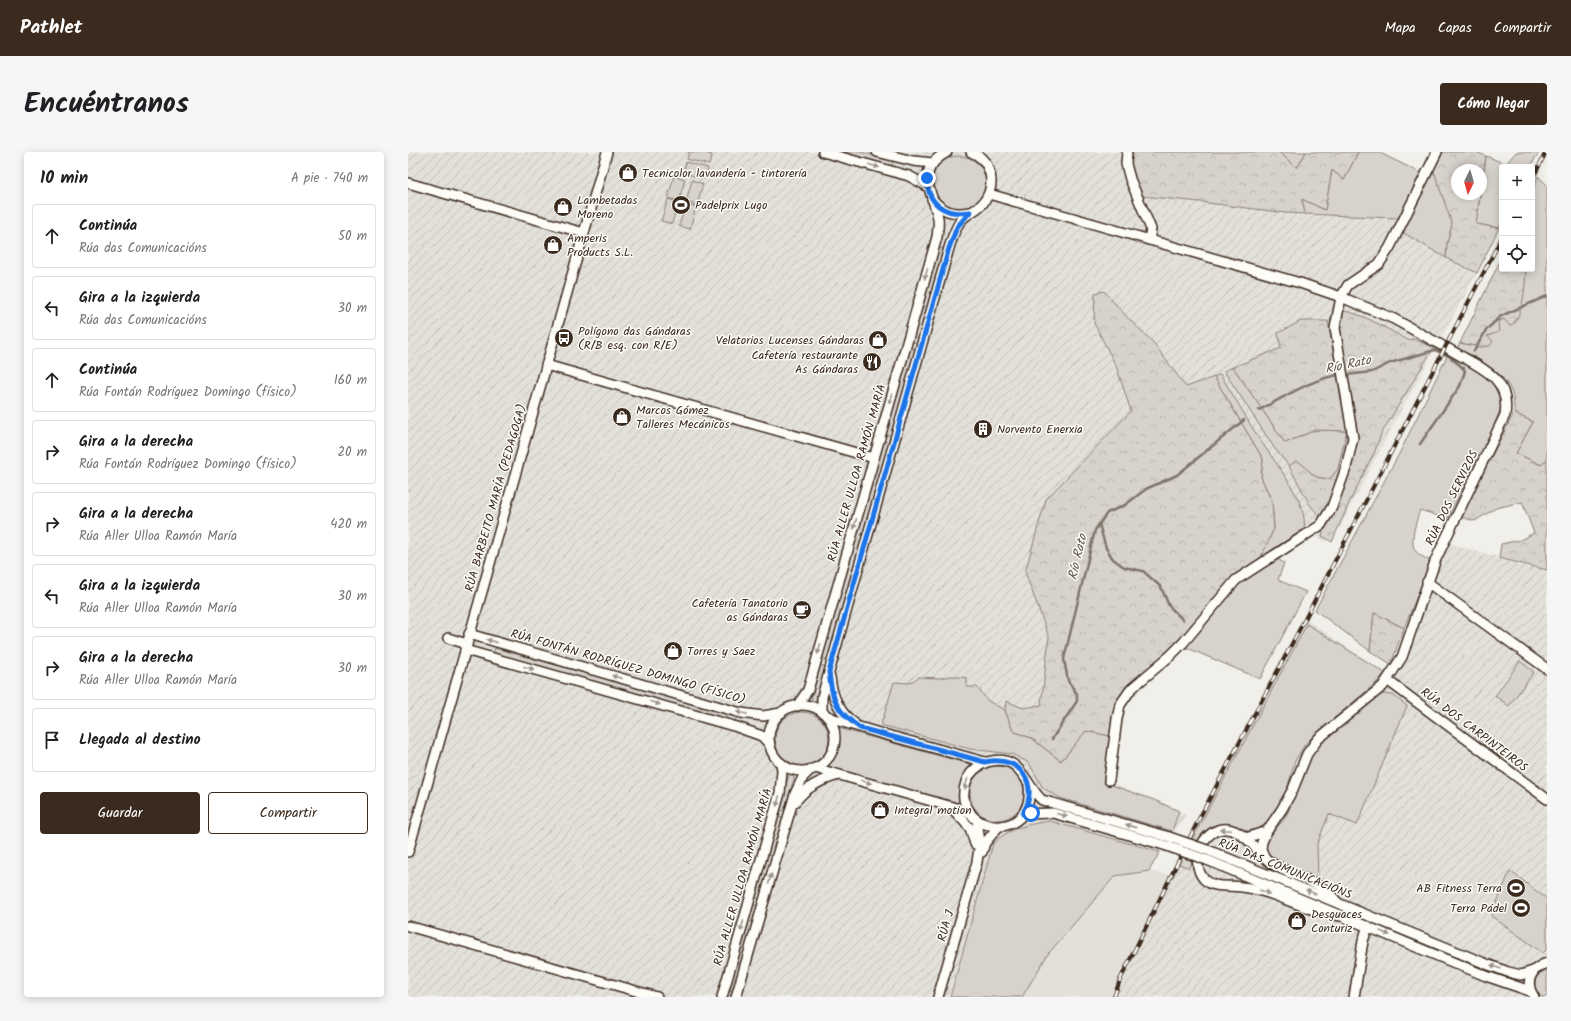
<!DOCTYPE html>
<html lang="es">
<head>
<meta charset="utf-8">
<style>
	:root { --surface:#fff; --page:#f6f6f6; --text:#202124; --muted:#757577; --line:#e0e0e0; --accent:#3b2a1e }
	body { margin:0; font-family:Kalam,sans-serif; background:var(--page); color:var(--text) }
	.controls { position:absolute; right:12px; top:12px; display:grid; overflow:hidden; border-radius:4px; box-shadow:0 2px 10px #0003 }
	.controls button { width:36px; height:36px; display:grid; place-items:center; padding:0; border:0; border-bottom:1px solid var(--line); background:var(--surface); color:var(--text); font:20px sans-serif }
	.compass { position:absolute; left:1043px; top:12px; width:36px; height:36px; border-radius:50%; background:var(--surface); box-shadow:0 2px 10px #0003; rotate:185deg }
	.stop { position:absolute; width:12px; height:12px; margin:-9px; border:3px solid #1a73e8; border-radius:50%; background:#fff }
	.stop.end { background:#1a73e8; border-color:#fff; box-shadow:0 1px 4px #0008 }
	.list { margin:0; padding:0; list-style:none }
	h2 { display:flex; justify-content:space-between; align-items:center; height:52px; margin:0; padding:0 16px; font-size:17px }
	h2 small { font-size:13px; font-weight:400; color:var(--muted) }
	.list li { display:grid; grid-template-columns:26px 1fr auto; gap:12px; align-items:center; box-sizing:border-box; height:64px; margin:0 8px 8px; padding:0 8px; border:1px solid var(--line); border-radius:4px }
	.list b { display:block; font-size:15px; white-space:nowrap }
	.list p { margin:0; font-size:13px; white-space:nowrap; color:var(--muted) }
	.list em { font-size:13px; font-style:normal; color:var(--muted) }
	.actions { display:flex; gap:8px; padding:12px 16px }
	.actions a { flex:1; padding:9px 0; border:1px solid var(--accent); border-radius:4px; text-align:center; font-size:14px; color:var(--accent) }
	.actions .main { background:var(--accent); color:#fff }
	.icon { flex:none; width:22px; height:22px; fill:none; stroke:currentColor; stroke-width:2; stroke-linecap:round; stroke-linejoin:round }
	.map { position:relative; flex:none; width:1139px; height:845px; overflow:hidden; border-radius:4px }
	header { display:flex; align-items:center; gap:24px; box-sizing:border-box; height:56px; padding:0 20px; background:var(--accent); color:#fff }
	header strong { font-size:19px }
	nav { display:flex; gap:22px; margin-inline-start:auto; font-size:14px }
	.intro { display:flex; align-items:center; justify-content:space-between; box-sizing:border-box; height:96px; padding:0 24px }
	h1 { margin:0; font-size:28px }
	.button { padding:10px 18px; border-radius:4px; background:var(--accent); color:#fff; font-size:14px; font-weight:700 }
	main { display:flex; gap:24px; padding:0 24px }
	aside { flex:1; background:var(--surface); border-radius:4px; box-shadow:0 2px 10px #0003 }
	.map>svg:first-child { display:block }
	.built { fill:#e3e0da }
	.industrial { fill:url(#industrial-furrows) }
	.green { fill:#d7d2cc; stroke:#897e75 }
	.forest { fill:url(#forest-crowns); stroke:#897e75 }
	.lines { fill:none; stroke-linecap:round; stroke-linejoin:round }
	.stream { stroke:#80746b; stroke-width:2.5 }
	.minor-casing { stroke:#3b2a1e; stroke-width:12 }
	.minor { stroke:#fdfcf7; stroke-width:9 }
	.rail-casing { stroke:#3b2a1e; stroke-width:4 }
	.rail { stroke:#fdfcf7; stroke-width:2.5; stroke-dasharray:8; stroke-linecap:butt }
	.minor-bridge-casing { stroke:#3b2a1e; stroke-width:12; stroke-linecap:butt }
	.minor-bridge { stroke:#fdfcf7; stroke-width:9 }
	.oneway { fill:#9c938a }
	.route { stroke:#1a73e8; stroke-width:5 }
	.labels { text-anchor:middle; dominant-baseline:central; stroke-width:3; stroke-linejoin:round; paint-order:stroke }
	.poi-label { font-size:12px; fill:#3b2a1e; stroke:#fdfcf7; text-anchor:start }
	.street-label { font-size:12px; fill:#3b2a1e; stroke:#fdfcf7 }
	.water-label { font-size:13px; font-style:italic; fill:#63554b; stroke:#fdfcf7 }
</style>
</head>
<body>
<header>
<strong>Pathlet</strong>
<nav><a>Mapa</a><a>Capas</a><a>Compartir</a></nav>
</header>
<div class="intro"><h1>Encuéntranos</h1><a class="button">Cómo llegar</a></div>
<main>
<aside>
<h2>10 min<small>A pie · 740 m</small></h2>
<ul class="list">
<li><svg class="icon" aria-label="ahead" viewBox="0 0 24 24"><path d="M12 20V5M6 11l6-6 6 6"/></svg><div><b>Continúa</b><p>Rúa das Comunicacións</p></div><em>50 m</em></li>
<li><svg class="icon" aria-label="left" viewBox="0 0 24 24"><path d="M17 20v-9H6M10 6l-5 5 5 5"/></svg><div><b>Gira a la izquierda</b><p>Rúa das Comunicacións</p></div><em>30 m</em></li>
<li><svg class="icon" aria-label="ahead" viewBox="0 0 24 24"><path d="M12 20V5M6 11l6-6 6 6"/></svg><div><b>Continúa</b><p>Rúa Fontán Rodríguez Domingo (físico)</p></div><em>160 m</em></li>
<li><svg class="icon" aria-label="right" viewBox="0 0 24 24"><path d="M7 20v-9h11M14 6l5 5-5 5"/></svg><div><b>Gira a la derecha</b><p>Rúa Fontán Rodríguez Domingo (físico)</p></div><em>20 m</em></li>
<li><svg class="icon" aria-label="right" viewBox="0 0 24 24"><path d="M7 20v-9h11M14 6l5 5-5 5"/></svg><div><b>Gira a la derecha</b><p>Rúa Aller Ulloa Ramón María</p></div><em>420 m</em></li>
<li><svg class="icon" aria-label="left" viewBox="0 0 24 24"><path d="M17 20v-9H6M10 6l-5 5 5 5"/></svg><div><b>Gira a la izquierda</b><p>Rúa Aller Ulloa Ramón María</p></div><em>30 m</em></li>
<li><svg class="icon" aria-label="right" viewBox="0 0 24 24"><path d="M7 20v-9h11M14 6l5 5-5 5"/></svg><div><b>Gira a la derecha</b><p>Rúa Aller Ulloa Ramón María</p></div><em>30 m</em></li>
<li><svg class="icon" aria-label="arrive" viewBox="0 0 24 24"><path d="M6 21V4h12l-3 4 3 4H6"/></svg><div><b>Llegada al destino</b></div></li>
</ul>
<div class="actions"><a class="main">Guardar</a><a>Compartir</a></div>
</aside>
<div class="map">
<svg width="1139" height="845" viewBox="0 0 1139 845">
	<defs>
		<pattern id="industrial-furrows" width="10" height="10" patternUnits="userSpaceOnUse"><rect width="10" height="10" fill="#e3e0da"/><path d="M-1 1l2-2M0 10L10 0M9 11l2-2" fill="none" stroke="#c4c0bb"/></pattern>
		<pattern id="forest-crowns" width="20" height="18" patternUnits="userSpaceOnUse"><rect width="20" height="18" fill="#d7d2cc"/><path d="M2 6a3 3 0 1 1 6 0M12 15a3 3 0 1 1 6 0" fill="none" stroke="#b9b4af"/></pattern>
	</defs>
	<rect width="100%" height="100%" fill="#f1efea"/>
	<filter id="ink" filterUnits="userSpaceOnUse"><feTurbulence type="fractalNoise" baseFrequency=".025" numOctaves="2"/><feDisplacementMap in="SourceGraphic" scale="8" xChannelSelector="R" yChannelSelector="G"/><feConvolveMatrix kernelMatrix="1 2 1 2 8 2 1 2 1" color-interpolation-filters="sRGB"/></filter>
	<g filter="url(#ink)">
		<path class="built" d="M741,719l27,5 -56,121h-98l26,-43 67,-78z"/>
		<g class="industrial">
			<path d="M0,0h716v15l8,28 68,7 86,11 111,5 9,4 40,36 31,15 -85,154 -52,100 -15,14 -19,-10 -185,168 -10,84 43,17 32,15 -26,37 -67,-20 -100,12 -44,153h-541z"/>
			<path d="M1035,390l104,28v427h-433l6,-17 80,-163 105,-198 80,54 2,7 15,-23z"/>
		</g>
		<g class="green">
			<path d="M281,0h14l9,3 -3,10 -22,-6z"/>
			<path d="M433,0h20l32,9 -1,5z"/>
			<path d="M871,0h27l-9,16z"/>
			<path d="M950,0h20l45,22 -23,46 -3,-2 -92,-4 -3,-15 23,11 7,-40 12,10z"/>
			<path d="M1108,0h23l-9,15h-28v55l-3,6 -23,-4 10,-68 20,8z"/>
			<circle cx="551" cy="31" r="27"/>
			<path d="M278,10l22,6 -3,11 -22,-6z"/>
			<path d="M1025,17l20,55 -6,20 -1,14 -44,-26z"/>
			<path d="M266,24l11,3 -6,22 -11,-3z"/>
			<path d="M1130,24l9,9v275l-6,5 -25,-12 17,-31 -19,-9c0,-5 0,-11 -1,-16 -5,-25 -36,-37 -56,-49l3,-5 20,4 6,-11 5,-1 7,-14 6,-2 11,4c6,-18 10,-34 11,-54h6v-77z"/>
			<path d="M284,28l11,4 -6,21 -11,-3z"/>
			<path d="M260,47l10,3 -6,22 -11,-3z"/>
			<path d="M278,52l10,3 -6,22 -11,-3z"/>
			<path d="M530,95l5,2 -26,94 -5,-1z"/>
			<path d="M502,196l5,2 -24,86 -6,-2z"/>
			<path d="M1040,202c16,7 35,16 46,29 5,6 7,13 9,20l-16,39 -40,77 -27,-9c-3,9 -10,29 -6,38 3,7 11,10 17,13l-27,67 -30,-15 -4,38 -55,-41 85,-158z"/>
			<path d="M825,215l52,76 30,-13 32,1 -9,38 -8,10c-4,-1 -9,0 -13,-2 -9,-4 -11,-13 -21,-15l-7,4 -14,-17 -51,-78z"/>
			<path d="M812,222c14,22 26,44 40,66 14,21 49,63 44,89l-43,28 13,-29 -2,-26 -11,-25 2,-18 -49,-82z"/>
			<path d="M476,289l5,1 -62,218 -5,-2z"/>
			<path d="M868,406l8,5 -6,17 28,12 -46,87 -75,-32 51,-63z"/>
			<path d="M899,472l78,49 -8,9 -40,34 -27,23 -6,7 -9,15 -9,32 -18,30 -14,8h-8l-10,-4 -15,-3 -9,2 -8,7 -15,35 -10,-4z"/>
			<path d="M87,496l242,68 -2,6 -242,-69z"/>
			<path d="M1112,509l14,11 -25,34 -14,-10z"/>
			<path d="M412,513l6,2 -10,32 -1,2 -4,-1z"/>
			<path d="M544,524l15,2v9h10l11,14 17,9 8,21 18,7 30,23 25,-30 24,5 -4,47 48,17 25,11 -7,20 -112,-33 -17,-10 -14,-25 -17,-9 -42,-5 -89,-24 13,-43 15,1 10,-6 20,1z"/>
			<path d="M974,542l11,1 14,11 -50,119 -28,-11 -12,30 1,35 -51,-24c-1,-2 -2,-6 -2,-9 1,-9 17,-22 22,-32 8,-17 10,-37 20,-52 15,-26 49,-53 75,-68z"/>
			<circle cx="394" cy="587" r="27"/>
			<path d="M430,576l135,37c-12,13 -16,22 -11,39l-135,-37c11,-12 14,-24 11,-39z"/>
			<circle cx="589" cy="641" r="27"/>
			<path d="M384,622l2,2v3l-10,32 -5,-1 9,-32 1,-3z"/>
			<path d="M369,665l6,1 -23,81 -6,-2z"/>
			<path d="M642,669l110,31 -11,19 -34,5 -67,78 -26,43h-72l43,-153c14,-16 37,-20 57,-23z"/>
			<path d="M1102,719l37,28v50l-4,4 -52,-37z"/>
			<path d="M344,752l5,2 -24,85 -5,-1z"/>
			<path d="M990,780l108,45 13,3 7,-1 -1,6 -17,-4 -112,-46z"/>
			<path d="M1139,818v27h-5l-6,-6c-3,-10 0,-17 11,-21z"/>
		</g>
		<g class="forest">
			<path d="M724,0h147l18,16 9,-16h52l-14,28 -12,-10 -7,40 -23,-11 3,15 -19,-1 -86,-11 -58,-6 -11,-28z"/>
			<path d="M1034,0h34l10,4 -5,33v-19h-24v24h23l-4,30 23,4 -22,45 -31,-15 1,-14 5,-20 -19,-55z"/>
			<path d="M1094,105v12h24c-1,15 -2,49 -16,57l-6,-7 -6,2 1,11 -12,4 6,5 -3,5 -10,1 -20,-4z"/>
			<path d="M696,139l22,25 26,25 34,46 28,-10 49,82 -2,18 11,25 2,27 -13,28 -29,23 -60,68 -28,24 -26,27 -8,37 -24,-5 -25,30 -30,-23 -18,-7 -8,-21 1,-9 17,7 18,-3 8,-68 -24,-65 21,-73 85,-88 -15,-45 -22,-43 1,-30z"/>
			<path d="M935,159c20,2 47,20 65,29l5,-1 21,8 -53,87 -6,17 -25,50 -18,41 -10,-6 3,-13 31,-88 -18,-106z"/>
			<path d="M893,169h27l19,110 3,8 -19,64 -10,15 -11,-13 -21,-39 7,-5c10,3 12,12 21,16 4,2 9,1 13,2l8,-10 9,-38 -32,-1 -30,13 -52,-76 48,-19 -3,-15z"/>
			<path d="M1106,261l19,9 -17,31 25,12 6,-5v110l-48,-12 2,-14 19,-4 14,-7 -12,-31 -26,6 -21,13 -15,-4z"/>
			<path d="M966,461l30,15 -13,36 -21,-13z"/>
		</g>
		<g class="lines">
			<g class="stream">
				<path d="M1066,199l13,-22 14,-13 46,-20"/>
				<path d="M938,223l26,-3 18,-9 45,-13 14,6 14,12h1"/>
				<path d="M851,258c22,-11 58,-34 82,-35"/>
				<path d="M1012,292l40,-58 5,-15 -2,-3"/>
				<path d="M691,372l7,24 7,11 11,8 19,4 18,16 8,19 14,14"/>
				<path d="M644,587l25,-38v-7l-9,-13 -4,-22 31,-129 12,-17 18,-8 21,-16 31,-14 67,-55"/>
			</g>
			<g class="minor-casing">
				<g id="minor">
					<path d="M415,0l86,24 18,10"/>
					<path d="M469,0l36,9 20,2"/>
					<path d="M719,0l-1,12 4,15 21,50 -2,11"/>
					<path d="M0,31l176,50"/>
					<path d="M581,42l311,89 41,14 53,22 47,26"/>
					<path d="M524,47c11,13 22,16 38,13"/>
					<path d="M138,213l328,93"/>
					<path d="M1019,430l120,87"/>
					<path d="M61,482l272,79 22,3 18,-3"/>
					<path d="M40,486l19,6"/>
					<path d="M57,498l272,77 25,9 8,9"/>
					<path d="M422,525c2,19 8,35 24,46"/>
					<path d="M979,528l160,119"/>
					<circle cx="394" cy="586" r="33"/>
					<path d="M389,554l11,-16 129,-453c1,-7 2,-13 1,-19 -5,-27 -25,-47 9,-66"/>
					<path d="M414,559v-14l127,-449c3,-9 6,-20 12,-28 7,-7 16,-10 22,-17 14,-17 9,-43 -12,-51"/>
					<path d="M418,563l13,6 37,11 109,30"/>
					<path d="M407,616l155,44"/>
					<path d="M701,628l8,-61 3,-14 11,-16 39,-33 13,-13 53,-63 85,-55 11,-18 14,-39 7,-30 -18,-110 6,-31 7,-12 31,-21 11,-17 47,-95"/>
					<path d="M621,633c7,62 -80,48 -63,-3 3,-9 12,-17 21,-20 34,-10 37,22 55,38l127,37"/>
					<path d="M387,650c11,-15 26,-22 44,-27"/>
					<path d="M543,655l19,21 5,16"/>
					<path d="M615,662l30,-1 111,32"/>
					<path d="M838,686l21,-7"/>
					<path d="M802,699l279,114 19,7 13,3 12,-4"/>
					<path d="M0,700l199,-700"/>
					<path d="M574,700l3,-9 13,-16"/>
					<path d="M856,704l-3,-7 1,-7 5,-11 15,-22 11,-20 14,-35 11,-15 65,-53 19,-29 34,-98 69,-144c6,-40 -28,-48 -56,-66"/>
					<path d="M799,708l279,116 44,15"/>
					<path d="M930,751c-3,-3 -7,-8 -10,-11 -16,-13 -38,-17 -54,-27 -16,-10 -24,-29 -42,-35 -26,-8 -45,30 -28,49 10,10 25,6 38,8 35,4 64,26 101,29"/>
					<path d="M0,774l249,71"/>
					<path d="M314,845l58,-204 2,-22 -1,-8"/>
					<path d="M328,845l59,-203 8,-17 8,-8"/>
					<path d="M530,845l39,-135 3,-20 -3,-22"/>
					<path d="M946,845l9,-56 5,-15"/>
					<path d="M1126,845c-10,-15 -3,-29 13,-34"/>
				</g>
			</g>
			<use href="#minor" class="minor"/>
			<g class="rail-casing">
				<g id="rail">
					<path d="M1124,28l14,-28"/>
					<path d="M706,845l6,-17 80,-163 105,-198 197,-382"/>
				</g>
			</g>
			<use href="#rail" class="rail"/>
			<g class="minor-bridge-casing">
				<g id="minor-bridge">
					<path d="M761,685l41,14"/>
					<path d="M756,693l43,15"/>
				</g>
			</g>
			<use href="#minor-bridge" class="minor-bridge"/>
		</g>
		<defs><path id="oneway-solid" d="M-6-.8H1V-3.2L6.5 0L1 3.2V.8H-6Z"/></defs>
		<g class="oneway">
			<use href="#oneway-solid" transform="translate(466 14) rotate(16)"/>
			<use href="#oneway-solid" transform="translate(518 122) rotate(106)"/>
			<use href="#oneway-solid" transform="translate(483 247) rotate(106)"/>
			<use href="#oneway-solid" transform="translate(447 372) rotate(106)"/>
			<use href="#oneway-solid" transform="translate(84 489) rotate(-164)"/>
			<use href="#oneway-solid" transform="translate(411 497) rotate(106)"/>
			<use href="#oneway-solid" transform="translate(121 516) rotate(16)"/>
			<use href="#oneway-solid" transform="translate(209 525) rotate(-164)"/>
			<use href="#oneway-solid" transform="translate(247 551) rotate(16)"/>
			<use href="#oneway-solid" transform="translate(334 561) rotate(-168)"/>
			<use href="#oneway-solid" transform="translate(458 630) rotate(16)"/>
			<use href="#oneway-solid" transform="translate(558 632) rotate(107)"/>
			<use href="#oneway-solid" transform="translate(370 649) rotate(105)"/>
			<use href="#oneway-solid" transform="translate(654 663) rotate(15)"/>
			<use href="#oneway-solid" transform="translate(723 674) rotate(-164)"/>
			<use href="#oneway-solid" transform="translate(818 678) rotate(-177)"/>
			<use href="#oneway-solid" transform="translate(362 727) rotate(-74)"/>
			<use href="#oneway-solid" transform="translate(857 740) rotate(20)"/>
			<use href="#oneway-solid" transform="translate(903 740) rotate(-158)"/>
			<use href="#oneway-solid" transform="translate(334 774) rotate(106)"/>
			<use href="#oneway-solid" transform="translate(977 781) rotate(23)"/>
			<use href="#oneway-solid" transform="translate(1088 815) rotate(-160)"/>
		</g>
	</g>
	<g class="lines" filter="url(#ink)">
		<path class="route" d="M519,26c0,26 18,38 43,34l-13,15 -8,21 -120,424c3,28 7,39 31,56l125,34c35,-8 55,22 38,52l8,-1"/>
	</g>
	<defs>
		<g id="shop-disc" transform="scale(1)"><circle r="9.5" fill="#3b2a1e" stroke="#fdfcf7"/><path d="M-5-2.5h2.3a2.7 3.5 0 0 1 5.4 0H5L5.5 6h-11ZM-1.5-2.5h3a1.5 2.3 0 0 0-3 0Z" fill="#fff"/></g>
		<g id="stadium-disc" transform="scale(1)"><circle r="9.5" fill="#3b2a1e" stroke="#fdfcf7"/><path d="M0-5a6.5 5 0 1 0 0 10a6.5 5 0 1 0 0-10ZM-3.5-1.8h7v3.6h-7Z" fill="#fff"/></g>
		<g id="bus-disc" transform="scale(1)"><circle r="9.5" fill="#3b2a1e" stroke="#fdfcf7"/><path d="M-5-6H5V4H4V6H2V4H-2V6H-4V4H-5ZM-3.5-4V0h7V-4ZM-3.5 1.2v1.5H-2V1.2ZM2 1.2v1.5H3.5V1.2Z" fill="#fff"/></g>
		<g id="restaurant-disc" transform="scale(1)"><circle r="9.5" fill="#3b2a1e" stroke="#fdfcf7"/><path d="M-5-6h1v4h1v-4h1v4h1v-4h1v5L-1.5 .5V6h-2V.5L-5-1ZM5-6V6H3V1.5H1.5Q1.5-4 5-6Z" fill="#fff"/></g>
		<g id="building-disc" transform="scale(1)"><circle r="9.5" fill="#3b2a1e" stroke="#fdfcf7"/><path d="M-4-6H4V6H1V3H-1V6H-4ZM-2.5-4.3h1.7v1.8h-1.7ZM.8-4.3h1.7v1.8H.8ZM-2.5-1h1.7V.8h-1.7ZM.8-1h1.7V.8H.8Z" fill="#fff"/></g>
		<g id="cafe-disc" transform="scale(1)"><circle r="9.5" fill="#3b2a1e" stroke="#fdfcf7"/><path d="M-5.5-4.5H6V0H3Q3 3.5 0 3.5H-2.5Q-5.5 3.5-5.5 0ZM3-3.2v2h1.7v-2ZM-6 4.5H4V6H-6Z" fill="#fff"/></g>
	</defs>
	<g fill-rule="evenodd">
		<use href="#shop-disc" x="220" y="21"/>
		<use href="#stadium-disc" x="273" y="53"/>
		<use href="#shop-disc" x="155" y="55"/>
		<use href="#shop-disc" x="145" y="93"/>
		<use href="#bus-disc" x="156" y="186"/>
		<use href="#shop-disc" x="470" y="188"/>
		<use href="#restaurant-disc" x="464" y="210"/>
		<use href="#shop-disc" x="214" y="265"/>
		<use href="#building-disc" x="575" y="277"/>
		<use href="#cafe-disc" x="394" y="458"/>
		<use href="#shop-disc" x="265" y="499"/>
		<use href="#shop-disc" x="472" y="658"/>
		<use href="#stadium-disc" x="1108" y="736"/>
		<use href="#stadium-disc" x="1113" y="756"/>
		<use href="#shop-disc" x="889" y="769"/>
	</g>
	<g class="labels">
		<g class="poi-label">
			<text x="234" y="21">Tecnicolor lavandería - tintorería</text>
			<text x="169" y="48">Lambetadas<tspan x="169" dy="14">Moreno</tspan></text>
			<text x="287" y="53">Padelprix Lugo</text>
			<text x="159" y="86">Amperis<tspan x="159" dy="14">Products S.L.</tspan></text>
			<text x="170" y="179">Polígono das Gándaras<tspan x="170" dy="14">(R/B esq. con R/E)</tspan></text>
			<text x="456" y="188" text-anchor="end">Velatorios Lucenses Gándaras</text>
			<text x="450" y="203" text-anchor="end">Cafetería restaurante<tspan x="450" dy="14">As Gándaras</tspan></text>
			<text x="228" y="258">Marcos Gómez<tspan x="228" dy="14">Talleres Mecánicos</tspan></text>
			<text x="589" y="277">Norvento Enerxia</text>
			<text x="380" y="451" text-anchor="end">Cafetería Tanatorio<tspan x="380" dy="14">as Gándaras</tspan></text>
			<text x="279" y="499">Torres y Saez</text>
			<text x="486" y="658">Integral motion</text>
			<text x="1094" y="736" text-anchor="end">AB Fitness Terra</text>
			<text x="1099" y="756" text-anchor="end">Terra Pádel</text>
			<text x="903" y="762">Desguaces<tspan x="903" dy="14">Conturiz</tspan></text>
		</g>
		<g class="street-label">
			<text transform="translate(449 321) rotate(-74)">RÚA ALLER ULLOA RAMÓN MARÍA</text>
			<text transform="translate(88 346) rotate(-74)">RÚA BARBEITO MARÍA (PEDAGOGA)</text>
			<text transform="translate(1044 346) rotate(-64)">RÚA DOS SERVIZOS</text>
			<text transform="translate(220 515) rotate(16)">RÚA FONTÁN RODRÍGUEZ DOMINGO (FÍSICO)</text>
			<text transform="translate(1066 578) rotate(37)">RÚA DOS CARPINTEIROS</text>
			<text transform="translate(877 717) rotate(22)">RÚA DAS COMUNICACIÓNS</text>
			<text transform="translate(335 725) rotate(-74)">RÚA ALLER ULLOA RAMÓN MARÍA</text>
			<text transform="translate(538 774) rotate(-74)">RÚA J</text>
		</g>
		<g class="water-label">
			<text transform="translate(940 213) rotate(-12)">Río Rato</text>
			<text transform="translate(670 405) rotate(-77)">Río Rato</text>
		</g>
	</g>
</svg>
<div class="controls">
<button>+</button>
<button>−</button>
<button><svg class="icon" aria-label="locate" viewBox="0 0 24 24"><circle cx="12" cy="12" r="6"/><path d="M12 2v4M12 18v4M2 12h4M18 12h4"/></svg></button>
</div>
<svg class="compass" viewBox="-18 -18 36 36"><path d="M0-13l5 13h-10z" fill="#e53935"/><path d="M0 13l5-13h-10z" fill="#757577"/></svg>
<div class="stop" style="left:623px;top:661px"></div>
<div class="stop end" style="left:519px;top:26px"></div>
</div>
</main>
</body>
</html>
